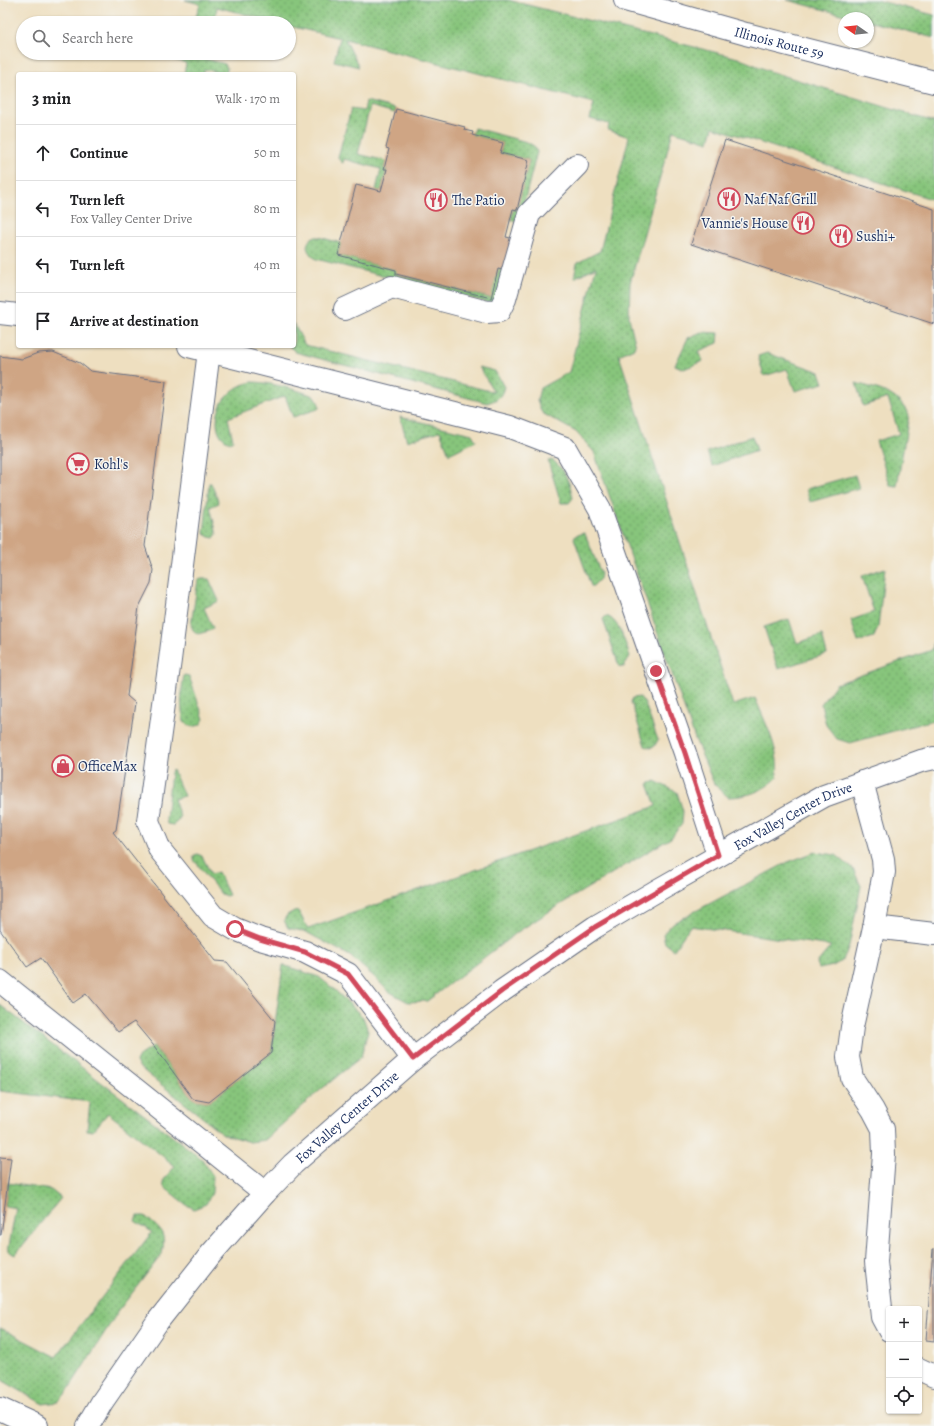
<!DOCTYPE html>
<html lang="en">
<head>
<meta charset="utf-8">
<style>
	:root { --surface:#fff; --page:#f6f6f6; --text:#202124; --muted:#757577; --line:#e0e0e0 }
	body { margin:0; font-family:Alegreya,serif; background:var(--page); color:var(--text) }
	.controls { position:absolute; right:12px; bottom:12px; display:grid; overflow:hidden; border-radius:4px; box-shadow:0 1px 3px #0004 }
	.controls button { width:36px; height:36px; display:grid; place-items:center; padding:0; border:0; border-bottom:1px solid var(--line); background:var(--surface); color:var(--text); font:20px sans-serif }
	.compass { position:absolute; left:838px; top:12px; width:36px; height:36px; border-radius:50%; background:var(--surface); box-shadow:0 1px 3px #0004; rotate:284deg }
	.stop { position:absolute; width:12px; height:12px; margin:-9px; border:3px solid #d1495b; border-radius:50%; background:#fff }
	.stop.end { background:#d1495b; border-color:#fff; box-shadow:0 1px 4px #0008 }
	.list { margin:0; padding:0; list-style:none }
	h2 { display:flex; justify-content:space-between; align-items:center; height:52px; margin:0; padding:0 16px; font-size:17px }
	h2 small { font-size:13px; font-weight:400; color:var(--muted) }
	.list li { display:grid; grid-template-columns:26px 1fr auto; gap:12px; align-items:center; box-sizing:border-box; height:56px; padding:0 16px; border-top:1px solid var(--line) }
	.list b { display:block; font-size:15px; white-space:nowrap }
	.list p { margin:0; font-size:13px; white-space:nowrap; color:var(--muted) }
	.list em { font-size:13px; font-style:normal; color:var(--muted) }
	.icon { flex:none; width:22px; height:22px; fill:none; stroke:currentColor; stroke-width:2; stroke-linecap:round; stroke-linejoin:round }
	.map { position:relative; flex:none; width:934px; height:1426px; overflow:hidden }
	.search { position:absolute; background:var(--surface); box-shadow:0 1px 3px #0004; left:16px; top:16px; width:280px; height:44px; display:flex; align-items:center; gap:10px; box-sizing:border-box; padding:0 14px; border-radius:22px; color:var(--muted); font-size:15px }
	.panel { position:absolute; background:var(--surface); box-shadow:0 1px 3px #0004; left:16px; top:72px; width:280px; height:276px; border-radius:4px }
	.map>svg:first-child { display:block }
	.grass { fill:url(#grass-dots); stroke:#517a6c }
	.building { fill:#cfa584 }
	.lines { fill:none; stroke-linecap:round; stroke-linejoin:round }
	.minor-casing { stroke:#656d80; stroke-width:24 }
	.major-casing { stroke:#656d80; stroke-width:24 }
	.minor { stroke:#fff; stroke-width:22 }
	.major { stroke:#fff; stroke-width:22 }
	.route { stroke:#d1495b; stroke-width:5 }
	.labels { text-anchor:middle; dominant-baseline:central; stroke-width:3; stroke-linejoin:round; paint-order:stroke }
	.street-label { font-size:14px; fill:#1b2f5e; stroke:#f6f6f2 }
	.poi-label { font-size:14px; fill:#1b2f5e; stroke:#f6f6f2; text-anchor:start }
</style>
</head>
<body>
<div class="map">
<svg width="934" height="1426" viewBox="0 0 934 1426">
	<defs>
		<pattern id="grass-dots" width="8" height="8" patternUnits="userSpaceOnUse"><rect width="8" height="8" fill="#87c57b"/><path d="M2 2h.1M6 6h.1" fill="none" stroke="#6ea068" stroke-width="1.8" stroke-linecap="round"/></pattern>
	</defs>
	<rect width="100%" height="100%" fill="#f6f6f2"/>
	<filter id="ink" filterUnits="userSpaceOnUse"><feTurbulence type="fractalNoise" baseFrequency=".025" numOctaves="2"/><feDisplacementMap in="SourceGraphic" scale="8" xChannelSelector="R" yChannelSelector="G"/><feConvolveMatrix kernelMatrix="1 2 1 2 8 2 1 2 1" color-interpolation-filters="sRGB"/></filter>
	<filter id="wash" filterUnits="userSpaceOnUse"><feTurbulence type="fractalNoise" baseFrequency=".012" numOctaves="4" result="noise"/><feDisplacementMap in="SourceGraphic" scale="16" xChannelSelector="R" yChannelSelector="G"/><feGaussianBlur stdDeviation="0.9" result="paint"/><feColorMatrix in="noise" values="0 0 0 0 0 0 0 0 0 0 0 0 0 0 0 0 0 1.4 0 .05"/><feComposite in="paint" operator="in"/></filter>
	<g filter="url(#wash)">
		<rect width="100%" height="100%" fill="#eedfc0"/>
		<g class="grass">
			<path d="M185,0h323l230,58 34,14 162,50v78l-221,-73 -4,15 -36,-11 -43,152 -1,34 7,30 -17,8 114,350 22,-7c10,24 26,53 22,80 -14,13 -29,19 -49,19l-14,-13 -19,-45 -101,-287 -18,-20 -34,-19 -5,-12 3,-13 29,-16 27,-105 -22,11 3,-15 23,-12 29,-114 -21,-7 1,-6 -19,-5 4,-16 -249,-64 14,28 -25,-6 6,-23 -51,-12v-3h-10l-62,-16 -3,16h-20l6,-19z"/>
			<path d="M787,0h89l58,15v23l-66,-17v-3h-12z"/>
			<path d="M162,53h21l42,11 2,4 -1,6 -22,-5 -1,5h-19l2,-11 -25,-7z"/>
			<path d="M366,101l30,8 -1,4 -25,-7 -12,48 28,7 -2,8h3l-6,22 -5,-1 5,-21 -37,-10 -1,4 -3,-2 -2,-4 13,-48 13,2z"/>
			<path d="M474,128l53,14 7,4 3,6 -18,70 -8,-2 2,-11h4l12,-49 -29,-7 3,-10 -31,-8z"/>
			<path d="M313,237h6l22,6 -3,12 58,15v4l94,24 8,-29 7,2 -7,27 -9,5 -173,-44c-9,-7 -13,-14 -3,-22z"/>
			<path d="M294,324l11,21 189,47 -15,-25 16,4 9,16c-3,11 -7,13 -17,16l-192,-51 -6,-6h5z"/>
			<path d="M701,332l18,1 -1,10 -19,8 4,10 -19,8 -9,-4 13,-27z"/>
			<path d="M767,353l53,19 4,11 -29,8 -8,-22 -23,7 -6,-20z"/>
			<path d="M252,382c17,0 48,8 64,15l4,10 -2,2 -25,8 -8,-21 -57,22 5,22 -3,2c-17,-6 -15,-28 -7,-41 3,-5 12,-13 17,-15 3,-2 8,-3 12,-4z"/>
			<path d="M856,383c23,7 40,8 53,32l-12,71 -7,-1 -14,-44 23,-7 -11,-36 -25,8z"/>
			<path d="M400,417l72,17 4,7 -27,13 -9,-23 -33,10z"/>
			<path d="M752,436l5,14 -45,16 -5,-14z"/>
			<path d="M552,460c13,9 18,23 21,38l-4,5h-8l-13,-42z"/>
			<path d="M855,475l4,13 -49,14 -4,-13z"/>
			<path d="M209,483h2l8,20 -9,4 7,27 -3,4 -5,-1 -5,-3z"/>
			<path d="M584,533l2,3 15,38 -1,5 -7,7h-2l-17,-48 2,-3z"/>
			<path d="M885,568l-7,59 -4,10 -16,5 -7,-22 23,-8 -12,-36z"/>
			<path d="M202,579h7l10,22 -15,7 9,20 -4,3 -11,3 -5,-4 -2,-5 7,-45z"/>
			<path d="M606,616c14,4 19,28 24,40l-6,11 -5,-1 -16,-47z"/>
			<path d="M789,619l8,24 25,-8 5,19 -49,15 -14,-42z"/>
			<path d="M934,639v81l-84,23 -13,-4 -11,-14 -5,-21 15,-20 96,-34z"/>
			<path d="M184,675l5,1 15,43 -4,6 -8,2 -8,-5c-4,-16 -3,-31 0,-47z"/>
			<path d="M640,697l5,7 13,36 -4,7 -4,1 -5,-2 -14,-44 2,-4z"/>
			<path d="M173,770l11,26 -10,3 6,18 -2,4 -5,4 -6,-1 -1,-5 5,-47z"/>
			<path d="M655,781l22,11 6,19 -1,13 -11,14 -110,66 -42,27 -92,70 -19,1 -20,-11 -16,-16 -22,-19 -44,-24 -18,-4 -4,-8 3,-5 7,-4 5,1 9,17 348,-123 -8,-22z"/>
			<path d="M815,852l21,3 17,14 8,17 -12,60 -6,14 -10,6 -14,3 -2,-6 14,-17 -141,-20 -16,24 -9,-7 -2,-9 10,-11 115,-61z"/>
			<path d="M197,854l5,2 9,18 7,-2 11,23 -3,1 -5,-2 -27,-34v-4z"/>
			<path d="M283,965l36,12 16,13 28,27 5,14 -7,26 -43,35 -53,48 -15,2 -27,-8 -84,-67 -3,-5 4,-7 14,-9 39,53 16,3 62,-49z"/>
			<path d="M0,1005l202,154 11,17 -1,17 -6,11 -12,5 -9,-5 -21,-17 -1,-6 12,-15 -67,-53 -15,18 -6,-1 3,-28 -90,-11z"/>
			<path d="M8,1183l43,7 10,8 -46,57 -7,-4 8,-43 -11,-2z"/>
			<path d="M137,1216h8c15,14 22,15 17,38l-43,56 -52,82 -9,10 -15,2 -43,-25v-51l56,29 96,-125 -17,-11z"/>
		</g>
		<g id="blocks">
			<g class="building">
				<path d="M396,109l69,18 -1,3 9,2 -1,3 31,8 -3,10 29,7 -12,50 -4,-1 -7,28 13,3 -9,32 -12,-3 -7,29 -95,-24v-4l-58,-15 18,-70 25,6 6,-22h-3l5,-20 -3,-1z"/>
				<path d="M725,140l209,69v115l-243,-80z"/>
				<path d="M53,352l27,11 10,8 76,10 -21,165 8,24 -2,13 -12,24 -12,89 8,7 -19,127 -3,2 102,129 12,1 48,59 -4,32 -62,49 -16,-3 -39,-53 -20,-24 -16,10 -32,-38 -13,9 -32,-45 -14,9 -27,-37v-574l22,3 16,-6z"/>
				<path d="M0,1157l11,1 -10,77h-1z"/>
				<path d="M933,1249h1v92l-8,-1z"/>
			</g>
		</g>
	</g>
	<g filter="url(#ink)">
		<use href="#blocks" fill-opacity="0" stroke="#656d80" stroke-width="1"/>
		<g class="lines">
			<g class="minor-casing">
				<g id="minor">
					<path d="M345,309l47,-22 95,25 12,-1 6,-12 24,-85 48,-49"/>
					<path d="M0,313l18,2"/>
					<path d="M189,346l321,81 55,21 35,61 85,244 33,102"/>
					<path d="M209,351l-39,309 -22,161 12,29 53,66 22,13 25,10 45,13 43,22 65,85"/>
					<path d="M862,782l21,77 1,13 -10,55 -22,100 -4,30 4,21 21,32 10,19 1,25 -8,108 6,55 7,13"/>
					<path d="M874,927l60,7"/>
					<path d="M0,981l265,212"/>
					<path d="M919,1369l15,7"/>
					<path d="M0,1409l37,17"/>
					<path id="s1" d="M88,1426l14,-24 56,-81 53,-67 54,-61 28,-29 120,-105 89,-68 93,-64 63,-37 166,-94 97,-35 13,-3"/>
				</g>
			</g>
			<g class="major-casing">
				<g id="major">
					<path id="s2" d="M625,0l121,34 188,48"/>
				</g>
			</g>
			<use href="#minor" class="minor"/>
			<use href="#major" class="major"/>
		</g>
	</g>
	<g class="lines" filter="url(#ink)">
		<path class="route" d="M235,929l25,10 45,13 43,22 65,85 89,-68 93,-64 123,-72 -33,-102 -29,-82"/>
	</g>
	<defs>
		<g id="restaurant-ring" transform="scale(1.15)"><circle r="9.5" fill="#f6f6f2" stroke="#d1495b" stroke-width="1.5"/><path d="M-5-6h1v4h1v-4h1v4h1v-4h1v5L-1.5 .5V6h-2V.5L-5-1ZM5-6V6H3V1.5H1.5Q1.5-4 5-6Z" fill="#d1495b"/></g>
		<g id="supermarket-ring" transform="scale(1.15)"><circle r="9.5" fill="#f6f6f2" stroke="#d1495b" stroke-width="1.5"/><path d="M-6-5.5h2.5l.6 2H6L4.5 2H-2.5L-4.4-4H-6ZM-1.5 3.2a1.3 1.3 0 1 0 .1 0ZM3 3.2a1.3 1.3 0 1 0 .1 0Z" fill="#d1495b"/></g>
		<g id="shop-ring" transform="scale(1.15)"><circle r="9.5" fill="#f6f6f2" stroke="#d1495b" stroke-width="1.5"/><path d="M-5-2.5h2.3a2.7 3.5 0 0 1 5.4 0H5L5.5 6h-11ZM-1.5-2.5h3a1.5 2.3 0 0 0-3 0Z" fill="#d1495b"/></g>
	</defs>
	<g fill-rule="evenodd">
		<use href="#restaurant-ring" x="729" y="199"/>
		<use href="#restaurant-ring" x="436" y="200"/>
		<use href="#restaurant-ring" x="803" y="223"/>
		<use href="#restaurant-ring" x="841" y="236"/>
		<use href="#supermarket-ring" x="78" y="464"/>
		<use href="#shop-ring" x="63" y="766"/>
	</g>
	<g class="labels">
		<g class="street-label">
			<text stroke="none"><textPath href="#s2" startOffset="160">Illinois Route 59</textPath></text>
			<text stroke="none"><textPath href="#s1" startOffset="945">Fox Valley Center Drive</textPath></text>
			<text stroke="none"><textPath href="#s1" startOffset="405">Fox Valley Center Drive</textPath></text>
		</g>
		<g class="poi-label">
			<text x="744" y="199">Naf Naf Grill</text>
			<text x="452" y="200">The Patio</text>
			<text x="788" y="223" text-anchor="end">Vannie's House</text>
			<text x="856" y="236">Sushi+</text>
			<text x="94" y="464">Kohl's</text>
			<text x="78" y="766">OfficeMax</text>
		</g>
	</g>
</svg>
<div class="controls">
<button>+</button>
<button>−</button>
<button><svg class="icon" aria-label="locate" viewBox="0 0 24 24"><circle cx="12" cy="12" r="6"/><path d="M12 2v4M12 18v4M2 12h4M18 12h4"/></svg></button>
</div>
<svg class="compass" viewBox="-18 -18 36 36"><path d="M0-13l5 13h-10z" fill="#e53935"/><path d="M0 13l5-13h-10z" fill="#757577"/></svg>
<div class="stop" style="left:235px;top:929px"></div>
<div class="stop end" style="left:656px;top:671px"></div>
<div class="search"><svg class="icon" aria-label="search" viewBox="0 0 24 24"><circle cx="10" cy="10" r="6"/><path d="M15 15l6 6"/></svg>Search here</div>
<section class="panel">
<h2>3 min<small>Walk · 170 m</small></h2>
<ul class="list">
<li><svg class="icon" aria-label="ahead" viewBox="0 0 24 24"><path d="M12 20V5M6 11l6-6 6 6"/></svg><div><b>Continue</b></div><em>50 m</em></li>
<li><svg class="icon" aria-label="left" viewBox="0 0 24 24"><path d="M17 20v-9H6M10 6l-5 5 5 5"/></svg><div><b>Turn left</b><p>Fox Valley Center Drive</p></div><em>80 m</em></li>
<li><svg class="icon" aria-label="left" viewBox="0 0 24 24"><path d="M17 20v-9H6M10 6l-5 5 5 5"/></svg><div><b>Turn left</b></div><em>40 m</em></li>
<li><svg class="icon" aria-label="arrive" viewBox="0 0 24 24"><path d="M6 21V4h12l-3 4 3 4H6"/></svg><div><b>Arrive at destination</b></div></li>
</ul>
</section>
</div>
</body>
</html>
